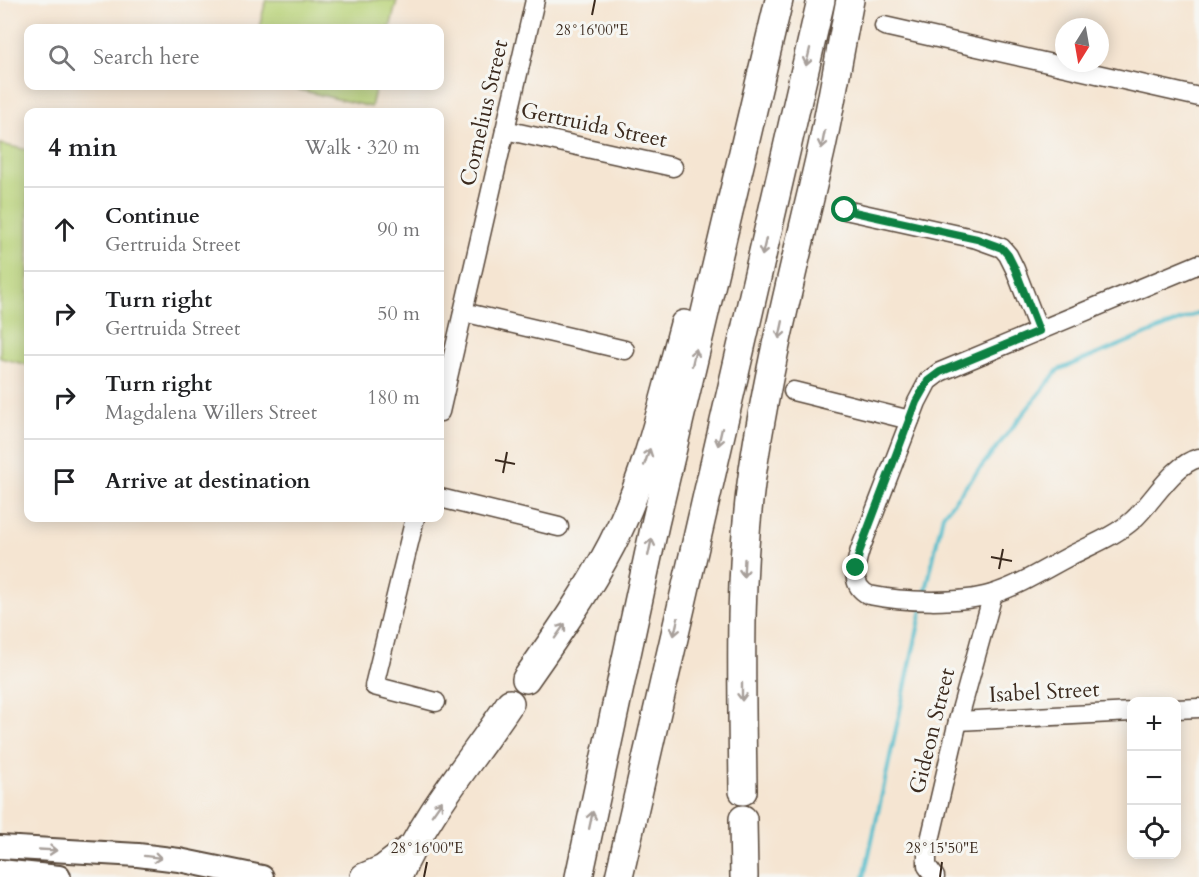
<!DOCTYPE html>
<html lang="en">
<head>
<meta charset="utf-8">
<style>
	:root { --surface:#fff; --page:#f2f2f2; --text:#202124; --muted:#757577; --line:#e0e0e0 }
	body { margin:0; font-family:Cardo,serif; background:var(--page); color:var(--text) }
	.controls { position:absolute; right:18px; bottom:18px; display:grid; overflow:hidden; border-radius:12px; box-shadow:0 3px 15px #0003 }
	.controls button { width:54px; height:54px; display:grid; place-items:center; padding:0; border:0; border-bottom:2px solid var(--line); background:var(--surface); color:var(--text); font:30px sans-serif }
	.compass { position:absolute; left:1055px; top:18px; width:54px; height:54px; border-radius:50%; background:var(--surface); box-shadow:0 3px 15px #0003; rotate:191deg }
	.stop { position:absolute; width:18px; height:18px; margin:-14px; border:4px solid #0b8043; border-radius:50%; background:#fff }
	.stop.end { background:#0b8043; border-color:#fff; box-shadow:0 2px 6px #0008 }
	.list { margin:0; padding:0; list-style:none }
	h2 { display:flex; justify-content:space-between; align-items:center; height:78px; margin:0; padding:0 24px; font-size:26px }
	h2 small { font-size:20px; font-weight:400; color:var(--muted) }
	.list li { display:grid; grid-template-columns:39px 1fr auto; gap:18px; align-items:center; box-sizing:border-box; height:84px; padding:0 24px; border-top:2px solid var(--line) }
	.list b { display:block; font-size:22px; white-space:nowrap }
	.list p { margin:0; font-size:20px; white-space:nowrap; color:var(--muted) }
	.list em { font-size:20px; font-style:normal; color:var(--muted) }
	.icon { flex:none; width:33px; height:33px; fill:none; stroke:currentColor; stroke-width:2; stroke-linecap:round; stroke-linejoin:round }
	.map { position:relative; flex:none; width:1199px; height:877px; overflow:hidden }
	.search { position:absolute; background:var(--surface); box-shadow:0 3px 15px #0003; left:24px; top:24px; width:420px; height:66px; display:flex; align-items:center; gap:15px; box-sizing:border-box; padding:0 21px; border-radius:12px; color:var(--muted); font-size:22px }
	.panel { position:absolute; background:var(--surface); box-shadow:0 3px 15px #0003; left:24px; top:108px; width:420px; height:414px; border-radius:12px }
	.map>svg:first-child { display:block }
	.green { fill:#b8d277; stroke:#7a7e4a; stroke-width:1.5 }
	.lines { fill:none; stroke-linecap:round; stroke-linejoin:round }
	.stream { stroke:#50bccb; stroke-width:4 }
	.minor-casing { stroke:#574639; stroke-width:21 }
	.major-casing { stroke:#574639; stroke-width:26 }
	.highway-casing { stroke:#574639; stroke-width:30 }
	.minor { stroke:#fff; stroke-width:18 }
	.major { stroke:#fff; stroke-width:22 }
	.highway { stroke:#fff; stroke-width:27 }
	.oneway { stroke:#a79f9a }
	.route { stroke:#0b8043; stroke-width:8 }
	.ticks { fill:none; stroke:#3b2a1e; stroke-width:2 }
	.labels { text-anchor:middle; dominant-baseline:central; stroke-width:6; stroke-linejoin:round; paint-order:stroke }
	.street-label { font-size:22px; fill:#3b2a1e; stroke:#f6f6f2 }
	.ticks-label { font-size:15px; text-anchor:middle; fill:#3b2a1e; stroke:#f6f6f2; stroke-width:6; stroke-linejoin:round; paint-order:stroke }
</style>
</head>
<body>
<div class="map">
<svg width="1199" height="877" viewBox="0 0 1199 877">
	<rect width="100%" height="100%" fill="#f6f6f2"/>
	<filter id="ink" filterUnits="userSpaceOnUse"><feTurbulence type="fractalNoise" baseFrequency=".0167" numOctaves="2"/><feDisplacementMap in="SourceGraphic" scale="12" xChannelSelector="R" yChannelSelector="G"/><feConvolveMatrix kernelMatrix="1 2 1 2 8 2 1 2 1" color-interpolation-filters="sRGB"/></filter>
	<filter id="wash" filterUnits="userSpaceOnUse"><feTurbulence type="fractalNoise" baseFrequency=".008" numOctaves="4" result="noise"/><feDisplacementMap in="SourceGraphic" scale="24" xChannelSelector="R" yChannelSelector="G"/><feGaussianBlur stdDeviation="1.35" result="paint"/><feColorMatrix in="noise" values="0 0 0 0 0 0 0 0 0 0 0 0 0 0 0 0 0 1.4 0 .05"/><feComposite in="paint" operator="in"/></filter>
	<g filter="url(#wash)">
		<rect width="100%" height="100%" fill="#f5e5d2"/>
		<g class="green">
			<path d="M266,0h131l-7,28h-131z"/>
			<path d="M284,86h92l-5,21z"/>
			<path d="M0,144l28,6v215l-28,-7z"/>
		</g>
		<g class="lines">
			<g class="stream">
				<path d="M925,595l18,-80 115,-145 141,-57"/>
				<path d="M864,877l59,-272"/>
			</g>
		</g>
	</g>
	<g filter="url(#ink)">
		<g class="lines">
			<g class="minor-casing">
				<g id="minor">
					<path d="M884,26l315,71"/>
					<path d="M505,130l168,37"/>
					<path d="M845,210l132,29 25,9 6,7 7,14 24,62"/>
					<path d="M1199,264l-259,108 -12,9 -11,21 -57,148c-5,16 -10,36 9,45 34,7 90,9 123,-1 27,-8 53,-25 78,-38 21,-11 45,-20 63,-36 20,-18 40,-56 66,-62"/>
					<path d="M463,312l162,38"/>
					<path d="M793,391l117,29"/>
					<path d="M440,412l95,-412"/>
					<path d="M440,498l119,29"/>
					<path d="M415,518l-41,168 62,16"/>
					<path d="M1176,709l23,-1"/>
					<path d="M958,721l174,-9"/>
					<path d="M935,877l-8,-11v-13l31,-132 35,-127"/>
				</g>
			</g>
			<g class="major-casing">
				<g id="major">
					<path d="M0,847l138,8 41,5 83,17"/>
					<path d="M0,871l59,6"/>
				</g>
			</g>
			<g class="highway-casing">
				<g id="highway">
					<path d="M526,679c31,-44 61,-87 86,-135 35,-68 52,-146 72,-220"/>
					<path d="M743,791c-1,-102 -5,-206 8,-307 15,-112 45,-223 70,-333 11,-50 19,-101 29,-151"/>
					<path d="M743,819l1,58"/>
					<path d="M364,877l19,-8 26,-20"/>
					<path d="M398,877c27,-63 74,-117 112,-174"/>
					<path d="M579,877l76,-353 124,-524"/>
					<path d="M619,877l202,-877"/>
				</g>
			</g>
			<use href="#minor" class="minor"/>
			<use href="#major" class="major"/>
			<use href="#highway" class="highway"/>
		</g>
		<defs><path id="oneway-shaft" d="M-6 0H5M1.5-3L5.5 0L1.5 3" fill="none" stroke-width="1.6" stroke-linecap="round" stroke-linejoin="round" transform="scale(1.5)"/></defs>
		<g class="oneway">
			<use href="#oneway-shaft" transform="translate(808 57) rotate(103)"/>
			<use href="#oneway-shaft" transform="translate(823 140) rotate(101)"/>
			<use href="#oneway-shaft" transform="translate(764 247) rotate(103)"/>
			<use href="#oneway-shaft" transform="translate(781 330) rotate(102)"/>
			<use href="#oneway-shaft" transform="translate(694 357) rotate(-77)"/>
			<use href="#oneway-shaft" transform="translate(720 437) rotate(103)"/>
			<use href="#oneway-shaft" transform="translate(647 457) rotate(-71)"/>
			<use href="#oneway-shaft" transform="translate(650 547) rotate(-78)"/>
			<use href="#oneway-shaft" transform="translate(744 568) rotate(93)"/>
			<use href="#oneway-shaft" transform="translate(676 627) rotate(103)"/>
			<use href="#oneway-shaft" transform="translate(560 631) rotate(-55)"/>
			<use href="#oneway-shaft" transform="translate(742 692) rotate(90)"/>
			<use href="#oneway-shaft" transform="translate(437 808) rotate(-55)"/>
			<use href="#oneway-shaft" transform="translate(591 820) rotate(-78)"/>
			<use href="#oneway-shaft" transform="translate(48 850) rotate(3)"/>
			<use href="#oneway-shaft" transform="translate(153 857) rotate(7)"/>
		</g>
	</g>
	<g class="lines" filter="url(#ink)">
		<path class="route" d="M845,210l132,29 25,9 6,7 7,14 24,62 -99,41 -12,9 -12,21 -56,148 -4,18"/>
	</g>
	<path class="ticks" d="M592,15l3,-15M495,460l20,4M503,473l4,-21M991,557l21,4M999,569l4,-20M424,877l3,-15M940,877l2,-15"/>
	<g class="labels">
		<g class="street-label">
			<text transform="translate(484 113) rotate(-77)">Cornelius Street</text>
			<text transform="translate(594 125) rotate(12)">Gertruida Street</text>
			<text transform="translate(1044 692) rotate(-3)">Isabel Street</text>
			<text transform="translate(932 731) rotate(-76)">Gideon Street</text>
		</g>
	</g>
	<g class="ticks-label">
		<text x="592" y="35">28°16'00"E</text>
		<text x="427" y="853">28°16'00"E</text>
		<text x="942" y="853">28°15'50"E</text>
	</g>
</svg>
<div class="controls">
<button>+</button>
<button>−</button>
<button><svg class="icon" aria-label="locate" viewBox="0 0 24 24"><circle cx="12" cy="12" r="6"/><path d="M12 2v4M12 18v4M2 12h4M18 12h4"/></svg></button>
</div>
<svg class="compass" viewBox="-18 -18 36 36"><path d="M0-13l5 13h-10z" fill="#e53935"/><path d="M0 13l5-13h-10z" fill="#757577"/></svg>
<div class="stop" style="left:845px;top:210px"></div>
<div class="stop end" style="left:856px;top:568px"></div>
<div class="search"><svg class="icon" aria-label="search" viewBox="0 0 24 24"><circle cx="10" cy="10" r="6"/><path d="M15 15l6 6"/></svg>Search here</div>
<section class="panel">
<h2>4 min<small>Walk · 320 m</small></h2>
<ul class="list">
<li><svg class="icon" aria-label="ahead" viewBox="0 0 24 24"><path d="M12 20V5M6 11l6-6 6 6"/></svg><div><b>Continue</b><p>Gertruida Street</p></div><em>90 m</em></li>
<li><svg class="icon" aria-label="right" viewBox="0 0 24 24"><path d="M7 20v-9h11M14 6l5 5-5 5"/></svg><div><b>Turn right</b><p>Gertruida Street</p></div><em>50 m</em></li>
<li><svg class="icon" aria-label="right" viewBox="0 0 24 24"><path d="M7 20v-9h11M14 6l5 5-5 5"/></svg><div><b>Turn right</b><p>Magdalena Willers Street</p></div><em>180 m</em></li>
<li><svg class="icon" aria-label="arrive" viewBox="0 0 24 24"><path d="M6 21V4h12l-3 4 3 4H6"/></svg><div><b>Arrive at destination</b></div></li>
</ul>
</section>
</div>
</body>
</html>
